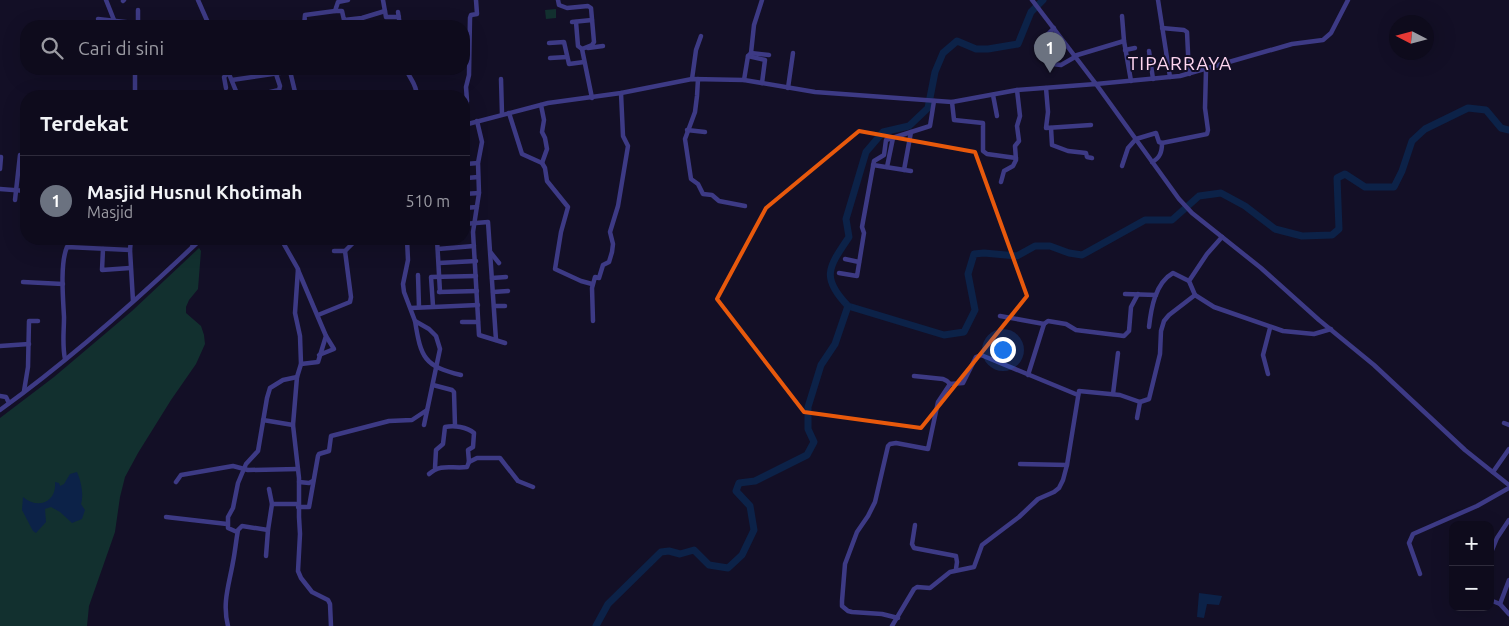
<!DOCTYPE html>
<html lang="id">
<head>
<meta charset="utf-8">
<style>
	:root { --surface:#0e0b1c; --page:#1c1929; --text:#f1f3f6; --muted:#9b9ba3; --line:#2e2b3b; --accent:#00e5ff }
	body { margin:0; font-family:Ubuntu,sans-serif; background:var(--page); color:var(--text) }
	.controls { position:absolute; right:15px; bottom:15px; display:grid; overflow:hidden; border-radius:10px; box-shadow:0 5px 20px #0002 }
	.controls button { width:45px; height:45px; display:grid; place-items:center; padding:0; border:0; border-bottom:1px solid var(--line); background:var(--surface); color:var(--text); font:25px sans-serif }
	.compass { position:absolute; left:1389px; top:15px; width:45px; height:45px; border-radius:50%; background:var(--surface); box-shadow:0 5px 20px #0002; rotate:276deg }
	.you { position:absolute; left:1002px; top:349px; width:18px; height:18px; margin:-12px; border:4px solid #fff; border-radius:50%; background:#1a73e8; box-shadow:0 0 0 8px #1a73e833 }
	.badge { display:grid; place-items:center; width:32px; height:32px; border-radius:50%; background:var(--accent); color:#fff; font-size:16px; font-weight:700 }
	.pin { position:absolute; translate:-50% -41px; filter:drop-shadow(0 1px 2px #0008) }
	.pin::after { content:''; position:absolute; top:26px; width:18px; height:15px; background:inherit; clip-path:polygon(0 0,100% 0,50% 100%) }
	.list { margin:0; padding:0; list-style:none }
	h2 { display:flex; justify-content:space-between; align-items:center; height:65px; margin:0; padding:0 20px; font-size:21px }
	h2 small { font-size:16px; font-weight:400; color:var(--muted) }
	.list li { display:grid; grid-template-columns:32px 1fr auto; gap:15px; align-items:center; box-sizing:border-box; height:90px; padding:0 20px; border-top:1px solid var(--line) }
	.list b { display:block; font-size:19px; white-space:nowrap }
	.list p { margin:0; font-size:16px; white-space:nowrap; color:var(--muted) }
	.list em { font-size:16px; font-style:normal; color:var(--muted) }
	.icon { flex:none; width:28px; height:28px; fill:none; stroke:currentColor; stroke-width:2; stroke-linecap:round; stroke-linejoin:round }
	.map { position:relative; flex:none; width:1509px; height:626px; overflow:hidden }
	.search { position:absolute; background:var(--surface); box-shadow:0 5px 20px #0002; left:20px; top:20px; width:450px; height:55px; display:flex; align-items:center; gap:12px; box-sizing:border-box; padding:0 18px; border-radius:20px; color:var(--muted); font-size:19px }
	.panel { position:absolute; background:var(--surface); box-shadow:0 5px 20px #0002; left:20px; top:90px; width:450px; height:155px; border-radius:20px }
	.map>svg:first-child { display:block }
	.green { fill:#12302f }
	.water { fill:#0c2248 }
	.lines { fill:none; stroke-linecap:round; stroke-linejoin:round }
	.river { stroke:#0c2248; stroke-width:7 }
	.minor { stroke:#3d3a85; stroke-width:4.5 }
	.marked { fill:none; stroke:#e8590c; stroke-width:4; stroke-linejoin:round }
	.labels { text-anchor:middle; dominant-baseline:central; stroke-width:4; stroke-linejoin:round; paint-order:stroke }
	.quarter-label { font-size:19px; letter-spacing:1px; fill:#ffd6f0; stroke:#130f26 }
</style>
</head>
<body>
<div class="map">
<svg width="1509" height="626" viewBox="0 0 1509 626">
	<rect width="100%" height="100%" fill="#130f26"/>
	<g class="green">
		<path d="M556,9v9l-10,1 -1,-9z"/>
		<path d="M199,248l2,3 -3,38 -9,11 -3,7v6l15,13 3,9 1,9 -9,20 -25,36 -33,53 -13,24 -5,20 -5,35 -26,74 -2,20h-87v-208l54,-41 78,-66z"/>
	</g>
	<g class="water">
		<path d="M77,472c4,9 7,22 4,32l4,6 -3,9 -10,4 -12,-11 -9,-5 -6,2 1,13 -10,11 -3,-2 -11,-21 1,-13c15,13 34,5 32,-15l4,1 1,3 4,-2 6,-10z"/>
		<path d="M1199,593l23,3 -3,9 -12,-1 -3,14 -7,-1z"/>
	</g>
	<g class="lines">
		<g class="river">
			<path d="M1043,0l-12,12 -13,32 -30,5h-12l-19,-8 -14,12 -8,19 -7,36 -19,18 -26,6 -17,20 -20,67 3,18c-20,30 -29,40 -1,69l96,29 20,-3 11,-22 -7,-36 6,-20 10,-1 33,3 18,-10h15l19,7 13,2 63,-35h27l27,-24 22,-3 24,13 30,23 27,7 30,-1 7,-6 -2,-51 8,-4 20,13h29l8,-16 10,-30 13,-12 43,-21 18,2 15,18 8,2"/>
			<path d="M596,626l12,-22 53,-52 8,-1 11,3 14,-4 15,15 19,3 14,-13 12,-25 -4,-24 -14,-15 3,-8 16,-2 52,-26 7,-13 -6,-13v-22l13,-42 14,-21 13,-38"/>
		</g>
		<g class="minor">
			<path d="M106,0l8,20"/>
			<path d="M198,0l11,25"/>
			<path d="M383,0l3,17h13"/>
			<path d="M558,0l1,5 8,3 21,-2 3,2 3,34 -2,3 -10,4"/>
			<path d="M1032,0l64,84 84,-8 112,-32 31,-4 8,-7 17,-33"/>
			<path d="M1158,0l12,77"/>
			<path d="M123,1l1,-1"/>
			<path d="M335,11h7l2,9 18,-2 23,-7"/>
			<path d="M398,12l2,14"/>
			<path d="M1122,16l2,25"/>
			<path d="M98,19l54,6 57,-1"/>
			<path d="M572,22l20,-2"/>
			<path d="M576,22l2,24 4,3 10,49"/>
			<path d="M138,23v-13"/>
			<path d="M304,26l1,-11 30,-4 3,-9 10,-2"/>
			<path d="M1162,28l22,2 3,2 2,42"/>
			<path d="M549,43l15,-1 5,22 15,-2"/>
			<path d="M1036,46l18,-18"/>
			<path d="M588,48l15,-2"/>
			<path d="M1125,50l10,-2"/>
			<path d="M1149,51l4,28"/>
			<path d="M751,53l18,2"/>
			<path d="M748,56l17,4 -3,23"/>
			<path d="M1074,56l50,-15 7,40"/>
			<path d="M550,58l17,-1"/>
			<path d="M1052,64l9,1 14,-8"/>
			<path d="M227,69l11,27"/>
			<path d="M406,69c4,11 10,13 11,27"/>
			<path d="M290,71l6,25"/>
			<path d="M501,79l1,35"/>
			<path d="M692,79l4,-29 5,-14"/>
			<path d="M698,79l-1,17 -2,16 -10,27 6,40 7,5 5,10 9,1 7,6 26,5"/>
			<path d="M232,80l54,-8 7,-3"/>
			<path d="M744,80l4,-24 3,-3 3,-28 8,-25"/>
			<path d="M226,88l-2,-11 4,-4"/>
			<path d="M788,88l5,-35"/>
			<path d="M1046,88l2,24 -2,16 45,-3"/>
			<path d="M266,93l13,-3 1,-4 -4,-12"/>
			<path d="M993,95l4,21"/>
			<path d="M135,96v-27"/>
			<path d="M952,102l2,18 29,3v28l4,3 29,4"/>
			<path d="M541,105l3,15 -2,12 3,6 2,11 -5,14"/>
			<path d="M509,113l13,41 20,9 3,5 2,13 21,26 -7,25 -6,37 26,12 11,3"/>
			<path d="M477,121l5,21 -4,21 1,30 -6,39 6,103 26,8"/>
			<path d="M467,124l-2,-13 2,-10 -1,-14 3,-12 1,-57 1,-3 6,-1 -1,-14"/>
			<path d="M464,125l84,-22 73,-10 71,-14 52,1 71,12 137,10 65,-12 79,-6 83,115 13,14 69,55 58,52 55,45 91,85 44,35"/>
			<path d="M1051,128l1,17 16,6 18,2 1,4 5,1"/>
			<path d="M687,130l18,2"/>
			<path d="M1152,162c8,-4 10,-10 10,-19"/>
			<path d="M466,164l12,-1"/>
			<path d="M873,165l38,6"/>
			<path d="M1122,166l6,-18 8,-9 20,-6 3,9 3,1 45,-9 1,-4 -3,-22 1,-38"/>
			<path d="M887,167l6,-29"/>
			<path d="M0,169l1,-12"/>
			<path d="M904,170l7,-38"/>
			<path d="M467,178l11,-1"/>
			<path d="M1001,182l3,-11 9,-5 3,-6 -1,-14 4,-5 -2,-15 3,-10 -3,-26"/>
			<path d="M0,189l26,2"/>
			<path d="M464,194l15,-1"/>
			<path d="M15,200l5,-45"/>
			<path d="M464,208l13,-1"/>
			<path d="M464,224l24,-2 8,118"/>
			<path d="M190,239l3,7"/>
			<path d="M281,239l17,30 -3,44 5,23 1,28 -4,13 -4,48 6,53v39l1,17 -2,37 3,7 11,14 16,8 2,4 1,22"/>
			<path d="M407,239l1,21 -5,24 1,8 11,29 14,8 7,7 4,13 -16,76"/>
			<path d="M437,239l3,53"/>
			<path d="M103,249l-1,21 28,-2"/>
			<path d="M438,249l36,-3"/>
			<path d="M130,250l1,-11"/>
			<path d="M334,251h11l12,-12"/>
			<path d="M491,253l8,10"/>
			<path d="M845,259l14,3"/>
			<path d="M439,263l37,-2"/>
			<path d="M298,270l28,66 -8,26 -17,2"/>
			<path d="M839,273l18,3 7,-43 -2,-6 12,-66 10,-6 2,-15 44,-14 4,-25"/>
			<path d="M418,275l1,32"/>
			<path d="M492,278l14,-1"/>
			<path d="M23,282l40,2"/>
			<path d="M439,292l38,-1"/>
			<path d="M493,292l15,-1"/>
			<path d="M1125,294l31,1"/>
			<path d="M1195,295l19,12 69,24 31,3 17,-5"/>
			<path d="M1195,295l-6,-14 18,-27 15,-17"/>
			<path d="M433,306l-2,-29 45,-1"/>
			<path d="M494,306h11"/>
			<path d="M411,308l67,-3"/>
			<path d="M318,315l32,-13 1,-5 -6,-46"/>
			<path d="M1000,316l44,8"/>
			<path d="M415,321c6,37 9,45 46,54"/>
			<path d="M593,321l-1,-33 3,-11 4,1 4,-13 6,-3 3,-10 1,-8 -3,-12 8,-26 10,-60 -5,-10 -2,-43"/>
			<path d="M462,322h16"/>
			<path d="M1149,327c2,-18 6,-44 24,-54l16,8"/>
			<path d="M0,346l29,-2"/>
			<path d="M319,355l15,-6 -8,-13"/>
			<path d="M65,359c-3,-14 -1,-27 -1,-42 -1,-19 -4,-54 3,-70l63,3 3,51"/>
			<path d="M1268,374l-5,-19 7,-27"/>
			<path d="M1028,375l16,-51 4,-3 18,3 10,6 48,6 5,-5 2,-24 7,-13"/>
			<path d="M950,384l13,-1 13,-26 5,-2 97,40"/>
			<path d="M433,385l19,5 2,2 1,34"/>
			<path d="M24,391l4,-24 1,-46h9"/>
			<path d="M1113,394l5,-41"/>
			<path d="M0,396l6,1 3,6"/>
			<path d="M0,410c71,-51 138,-111 201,-171"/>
			<path d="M1137,418l3,-16"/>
			<path d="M263,420l30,5"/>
			<path d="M1504,423l5,2"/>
			<path d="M469,462l8,-4h23l18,23 15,6"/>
			<path d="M1020,464l47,1"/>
			<path d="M1493,472l16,-23"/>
			<path d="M429,474c12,-11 23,-5 38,-7l2,-5 -1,-12 5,-3 1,-14c-7,-6 -20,-8 -29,-6l-2,17 -7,6 -1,18"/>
			<path d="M176,482l5,-7 52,-9 15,4 50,-1"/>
			<path d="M299,482l10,1 4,-2"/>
			<path d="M272,504h26"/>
			<path d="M298,507h11l9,-51 1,-2 10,-3 2,-15 58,-15 23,-1 15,-10"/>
			<path d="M166,517l61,7"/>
			<path d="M915,525l-3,19 2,4 42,8 1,6 -1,7"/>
			<path d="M237,532l-9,-4v-11l5,-9 5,-25 8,-19 12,-13 9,-53 3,-10 13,-8 14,-3"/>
			<path d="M1490,555l7,-17 12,-18"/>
			<path d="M266,556l2,-26"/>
			<path d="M1420,574l-11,-31 4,-9 64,-28 32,-18"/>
			<path d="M1490,600l10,4 9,10"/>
			<path d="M1500,604l9,-24"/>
			<path d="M898,618l-16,-4 -30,-2 -4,-1 -6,-5v-5l3,-37 12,-32 11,-16 7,-14 13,-56 2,-2 6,-1 32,6 10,-47 12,-18 -3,-3 -4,-2 -29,-3"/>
			<path d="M228,626c-6,-23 1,-41 5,-64 2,-10 3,-21 5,-32l4,-4 26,4 4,-26 -3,-15"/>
			<path d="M892,626l22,-37 3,-2 13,1 20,-16 24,-5 8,-22 37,-28 19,-18 16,-7 5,-4 4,-8 4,-15 12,-74 41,4 20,7 9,-3 11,-45 1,-23 3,-10 5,-6 26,-20"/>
		</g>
	</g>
	<path class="marked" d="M859,131l116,21 52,144 -106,132 -117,-16 -87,-113 49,-91z"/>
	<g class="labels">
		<g class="quarter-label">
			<text x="1180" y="63">TIPARRAYA</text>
		</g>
	</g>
</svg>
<div class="controls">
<button>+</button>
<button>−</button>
</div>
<svg class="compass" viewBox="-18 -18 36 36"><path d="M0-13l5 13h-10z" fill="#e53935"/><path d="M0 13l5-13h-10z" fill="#9b9ba3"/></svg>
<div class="you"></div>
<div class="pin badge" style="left:1050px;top:73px;background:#6b7280">1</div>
<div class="search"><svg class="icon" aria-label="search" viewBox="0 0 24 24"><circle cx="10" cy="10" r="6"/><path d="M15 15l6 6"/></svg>Cari di sini</div>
<section class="panel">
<h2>Terdekat<small></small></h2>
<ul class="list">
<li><span class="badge" style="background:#6b7280">1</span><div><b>Masjid Husnul Khotimah</b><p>Masjid</p></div><em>510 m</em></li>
</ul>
</section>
</div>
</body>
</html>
